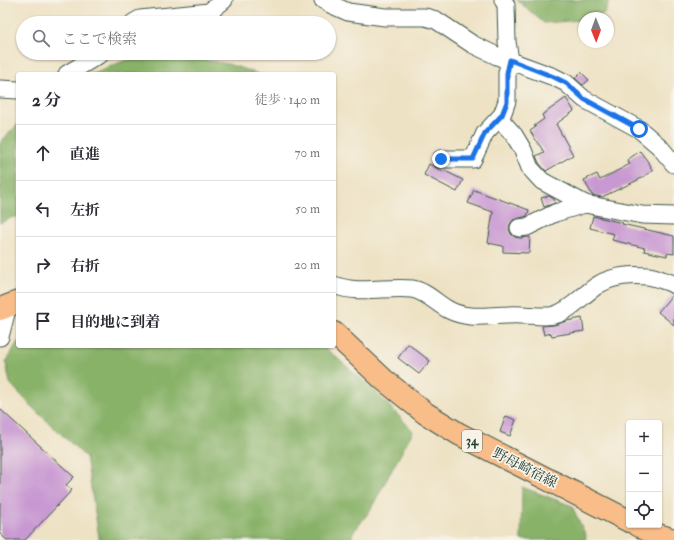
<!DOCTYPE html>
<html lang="ja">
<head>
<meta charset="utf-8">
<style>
	:root { --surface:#fff; --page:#f7f7f7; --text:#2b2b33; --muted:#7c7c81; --line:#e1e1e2 }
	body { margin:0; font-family:"IM FELL Double Pica","Noto Serif JP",serif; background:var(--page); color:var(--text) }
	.controls { position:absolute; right:12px; bottom:12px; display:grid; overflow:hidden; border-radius:4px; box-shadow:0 1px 3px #0004 }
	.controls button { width:36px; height:36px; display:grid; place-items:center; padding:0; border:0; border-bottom:1px solid var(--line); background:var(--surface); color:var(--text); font:20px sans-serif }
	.compass { position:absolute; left:578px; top:12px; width:36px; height:36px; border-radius:50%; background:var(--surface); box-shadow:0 1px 3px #0004; rotate:179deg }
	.stop { position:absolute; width:12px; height:12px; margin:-9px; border:3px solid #1a73e8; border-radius:50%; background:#fff }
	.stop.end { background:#1a73e8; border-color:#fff; box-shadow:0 1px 4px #0008 }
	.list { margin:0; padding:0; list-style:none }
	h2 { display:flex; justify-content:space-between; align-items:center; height:52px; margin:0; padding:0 16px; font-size:17px }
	h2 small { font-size:13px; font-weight:400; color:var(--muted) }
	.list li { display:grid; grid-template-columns:26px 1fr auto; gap:12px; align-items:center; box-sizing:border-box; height:56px; padding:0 16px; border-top:1px solid var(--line) }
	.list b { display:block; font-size:15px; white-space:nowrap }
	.list em { font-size:13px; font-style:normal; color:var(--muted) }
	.icon { flex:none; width:22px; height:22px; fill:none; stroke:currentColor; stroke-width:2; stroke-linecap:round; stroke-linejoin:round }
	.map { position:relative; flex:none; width:674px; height:540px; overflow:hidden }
	.search { position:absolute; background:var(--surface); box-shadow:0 1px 3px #0004; left:16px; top:16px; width:320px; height:44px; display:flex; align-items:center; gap:10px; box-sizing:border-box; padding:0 14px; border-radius:22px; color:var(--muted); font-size:15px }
	.panel { position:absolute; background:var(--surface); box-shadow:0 1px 3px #0004; left:16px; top:72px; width:320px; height:276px; border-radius:4px }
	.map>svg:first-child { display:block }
	.forest { fill:#89b269; stroke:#54784e }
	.building { fill:#c898d2 }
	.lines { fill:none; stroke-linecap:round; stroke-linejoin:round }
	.minor-casing { stroke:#3e564a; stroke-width:19 }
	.major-casing { stroke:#3e564a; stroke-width:24 }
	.minor { stroke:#fff; stroke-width:17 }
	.major { stroke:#f8bd89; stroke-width:22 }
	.route { stroke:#1a73e8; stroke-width:5 }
	.labels { text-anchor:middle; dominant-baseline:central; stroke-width:3.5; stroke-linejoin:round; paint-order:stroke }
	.shield { fill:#f7f3e8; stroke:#60746a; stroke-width:1 }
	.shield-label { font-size:13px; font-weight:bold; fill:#1f3d34 }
	.street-label { font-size:14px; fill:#1f3d34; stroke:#f7f3e8 }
</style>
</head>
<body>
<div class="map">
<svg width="674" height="540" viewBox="0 0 674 540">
	<rect width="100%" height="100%" fill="#f7f3e8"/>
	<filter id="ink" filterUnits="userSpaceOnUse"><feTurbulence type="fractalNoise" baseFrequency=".025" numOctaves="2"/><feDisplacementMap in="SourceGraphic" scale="8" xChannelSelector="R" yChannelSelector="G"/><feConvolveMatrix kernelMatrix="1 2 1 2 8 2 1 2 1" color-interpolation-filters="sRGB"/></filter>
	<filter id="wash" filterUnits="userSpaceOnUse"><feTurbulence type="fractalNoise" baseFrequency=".012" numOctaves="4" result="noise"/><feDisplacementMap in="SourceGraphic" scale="16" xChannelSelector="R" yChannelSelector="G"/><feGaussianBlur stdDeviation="0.9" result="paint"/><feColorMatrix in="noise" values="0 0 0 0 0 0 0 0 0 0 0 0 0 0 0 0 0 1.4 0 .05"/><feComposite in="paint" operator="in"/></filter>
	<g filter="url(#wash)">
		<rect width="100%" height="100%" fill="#eee2c4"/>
		<g class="forest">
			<path d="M517,0h92l-4,13 -25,7 -36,3z"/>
			<path d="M160,55l38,4 30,5 31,10h-169l34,-13z"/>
			<path d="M18,124v93h-5l-13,6v-80z"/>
			<path d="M18,341v5h305l51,44 39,41 -44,81 -17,22v6h-253v-3l-13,-80 -51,-47 -25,-27 -4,-20z"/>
			<path d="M522,487l50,19 14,30 -1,4h-64z"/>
		</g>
		<g id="blocks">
			<g class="building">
				<path d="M581,72l8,8 -6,5 -8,-7z"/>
				<path d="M566,98l8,13 -18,13 17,31 -27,16 -7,-8 -3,-7 8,-4 -14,-21 6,-4 -2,-1 10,-7 -2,-4z"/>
				<path d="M640,151l11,15 -1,1 3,3 -13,9 -38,18 -10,-2 -8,-15 13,-6 3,6 30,-16 -3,-4z"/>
				<path d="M429,164l15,8 1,-1 18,9 -6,12 -33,-17z"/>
				<path d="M474,190l55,20 -2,6 -14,4 -3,4 -1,5 2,5 4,3 5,1 10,-1 -1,16 -26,-1v-6l-15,-3 5,-31 -25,-9z"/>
				<path d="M549,196l5,3 1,4 -11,4 -3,-9z"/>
				<path d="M593,216l30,7 -1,1 52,12v18l-7,-1v3l-23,-5 1,-3 -33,-8 2,-6 -24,-6z"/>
				<path d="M672,295h2v30l-16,-13z"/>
				<path d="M582,318l2,13 -32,5 -1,-3 -7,2 -2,-9 12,-1 13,-4z"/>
				<path d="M408,344l22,17 -11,13 -21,-16z"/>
				<path d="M0,409l74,68 -8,8 6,5 -47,50h-18l-7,-6z"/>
				<path d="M506,416l10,4 -6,16 -10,-4z"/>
			</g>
		</g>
	</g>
	<g filter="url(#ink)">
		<use href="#blocks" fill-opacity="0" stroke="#3e564a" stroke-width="1"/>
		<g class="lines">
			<g class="minor-casing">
				<g id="minor">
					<path d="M323,0l7,4 18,8 37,5h40l11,3 36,24 25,12 57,21 12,6 18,16 55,30 20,17 15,18"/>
					<path d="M133,23l7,-4 69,-7 15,-12"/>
					<path d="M67,74l35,-21"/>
					<path d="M0,89l18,1"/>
					<path d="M499,118l15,17 9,15 7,18 12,13 43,23 57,11 32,1"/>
					<path d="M441,159h32l12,-26 17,-18 5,-14v-28l3,-13 -3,-18 -1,-37 -3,-5"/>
					<path d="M519,228l8,-1 28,-14 30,-9"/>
					<path d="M334,285c25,10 53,1 78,4 14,2 25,15 37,21 19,10 39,5 59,5 12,-1 25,1 37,1 2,0 6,0 9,-1 14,-3 26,-17 37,-25 16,-14 36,-16 57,-14 8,1 16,5 23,7l3,2"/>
					<path d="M0,337l8,-31"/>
				</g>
			</g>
			<g class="major-casing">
				<g id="major">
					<path d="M0,309l18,-7"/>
					<path d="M334,333l50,47 41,33 34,21 170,87"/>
					<path d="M638,525l17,9 19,6"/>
				</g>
			</g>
			<use href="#minor" class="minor"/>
			<use href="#major" class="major"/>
		</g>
	</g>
	<g class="lines" filter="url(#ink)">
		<path class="route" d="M441,159h32l12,-26 17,-18 5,-13v-29l3,-13 44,17 12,6 18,16 55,30"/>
	</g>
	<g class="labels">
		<rect class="shield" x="462" y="430" width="20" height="22" rx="3"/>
		<g class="shield-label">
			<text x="472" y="441">34</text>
		</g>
		<g class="street-label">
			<text transform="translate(525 468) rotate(27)">野母崎宿線</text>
		</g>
	</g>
</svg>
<div class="controls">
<button>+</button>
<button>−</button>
<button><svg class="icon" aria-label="locate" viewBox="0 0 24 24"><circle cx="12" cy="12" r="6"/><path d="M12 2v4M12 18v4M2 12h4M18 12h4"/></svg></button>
</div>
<svg class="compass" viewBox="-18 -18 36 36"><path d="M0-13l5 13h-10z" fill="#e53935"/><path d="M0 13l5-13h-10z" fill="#7c7c81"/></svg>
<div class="stop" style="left:639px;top:129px"></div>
<div class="stop end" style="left:441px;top:159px"></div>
<div class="search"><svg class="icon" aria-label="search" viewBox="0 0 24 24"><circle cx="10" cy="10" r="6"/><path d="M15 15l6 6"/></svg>ここで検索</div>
<section class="panel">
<h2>2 分<small>徒歩 · 140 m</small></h2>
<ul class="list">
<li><svg class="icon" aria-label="ahead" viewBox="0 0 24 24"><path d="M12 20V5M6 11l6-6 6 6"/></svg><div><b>直進</b></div><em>70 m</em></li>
<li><svg class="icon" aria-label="left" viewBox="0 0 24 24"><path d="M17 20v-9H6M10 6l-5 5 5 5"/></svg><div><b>左折</b></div><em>50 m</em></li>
<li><svg class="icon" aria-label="right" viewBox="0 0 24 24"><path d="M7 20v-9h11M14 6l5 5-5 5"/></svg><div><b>右折</b></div><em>20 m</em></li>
<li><svg class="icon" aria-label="arrive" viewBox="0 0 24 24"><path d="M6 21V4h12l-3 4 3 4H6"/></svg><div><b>目的地に到着</b></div></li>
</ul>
</section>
</div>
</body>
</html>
